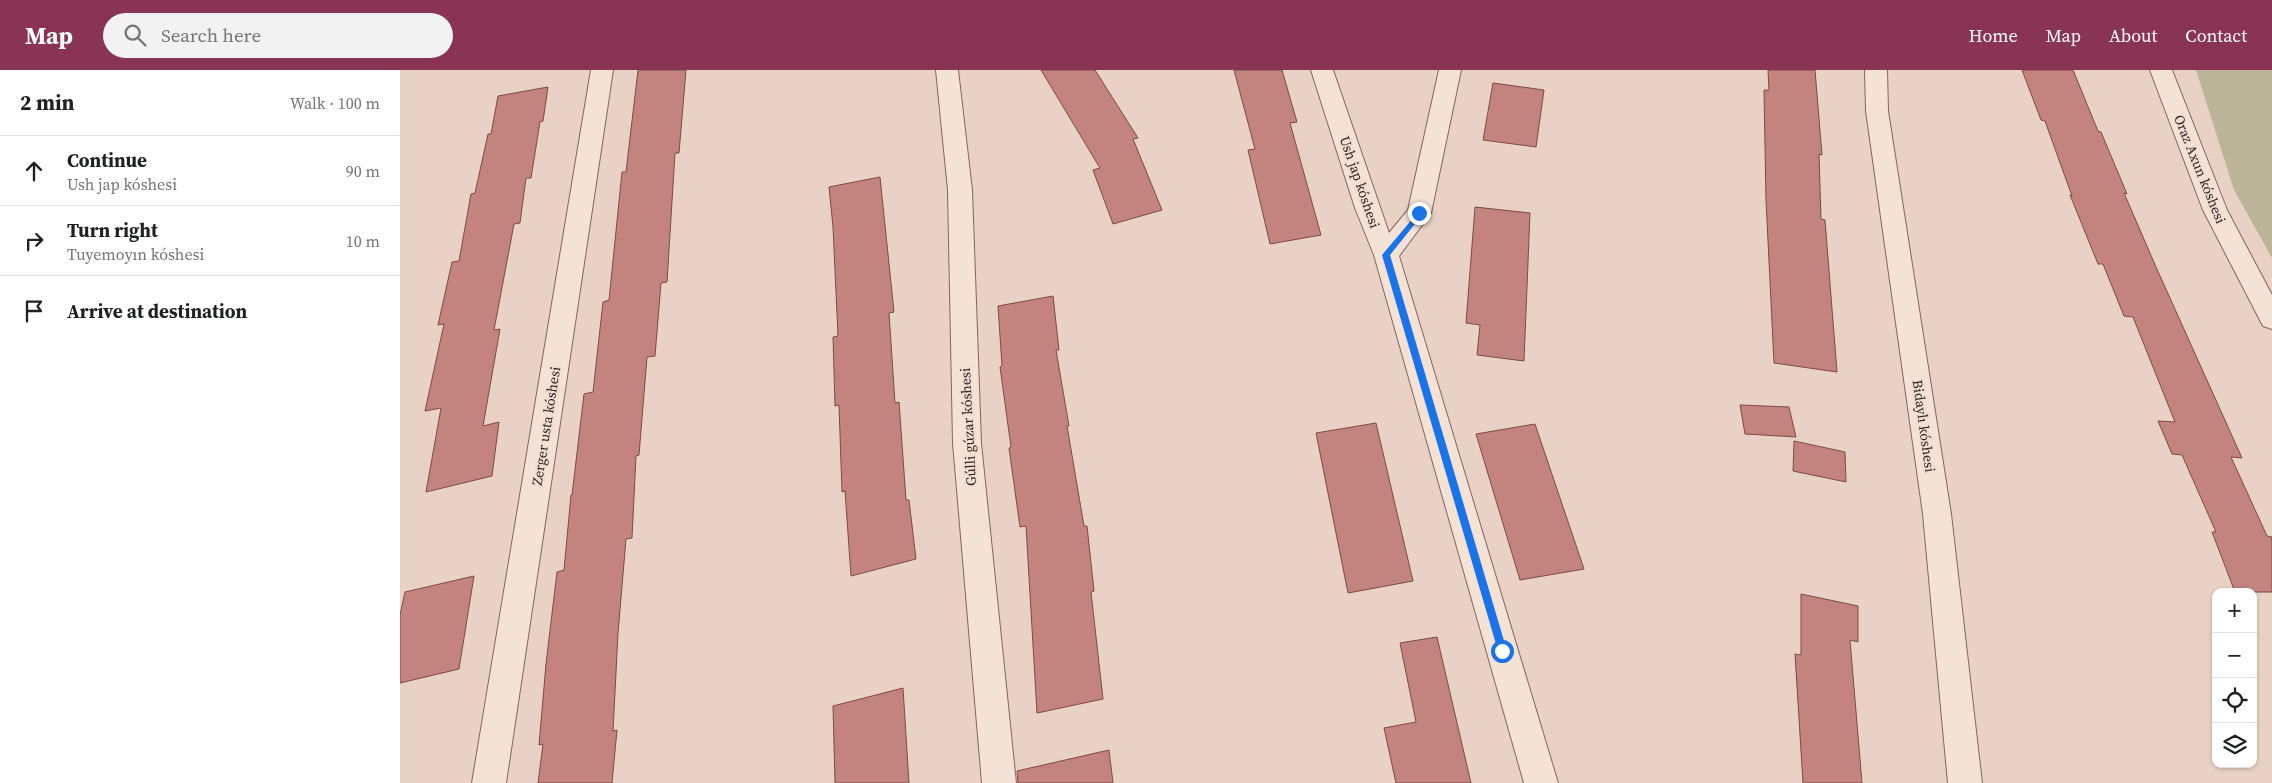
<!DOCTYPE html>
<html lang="en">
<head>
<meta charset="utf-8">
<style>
	:root { --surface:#fff; --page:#f2f2f2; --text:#202124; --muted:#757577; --line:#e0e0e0; --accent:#8a3453 }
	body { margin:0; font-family:"Source Serif 4",serif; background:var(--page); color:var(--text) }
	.controls { position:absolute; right:15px; bottom:15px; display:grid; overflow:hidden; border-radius:10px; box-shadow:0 1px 4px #0004 }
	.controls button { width:45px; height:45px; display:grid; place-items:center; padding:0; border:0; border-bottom:1px solid var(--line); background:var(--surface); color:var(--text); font:25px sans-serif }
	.stop { position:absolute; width:15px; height:15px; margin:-11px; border:4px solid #1a73e8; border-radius:50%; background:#fff }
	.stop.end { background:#1a73e8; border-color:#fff; box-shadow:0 1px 5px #0008 }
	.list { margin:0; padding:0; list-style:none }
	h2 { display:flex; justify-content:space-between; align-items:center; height:65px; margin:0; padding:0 20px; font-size:21px }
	h2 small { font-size:16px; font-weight:400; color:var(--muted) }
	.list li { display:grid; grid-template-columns:32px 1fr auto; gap:15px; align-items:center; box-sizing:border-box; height:70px; padding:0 20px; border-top:1px solid var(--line) }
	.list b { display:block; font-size:19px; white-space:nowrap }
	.list p { margin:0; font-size:16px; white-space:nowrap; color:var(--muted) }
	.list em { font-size:16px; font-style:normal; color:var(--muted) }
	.icon { flex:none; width:28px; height:28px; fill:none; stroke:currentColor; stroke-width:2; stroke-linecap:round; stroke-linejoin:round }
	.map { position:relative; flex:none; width:1872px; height:713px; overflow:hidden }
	header { display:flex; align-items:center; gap:30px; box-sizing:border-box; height:70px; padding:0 25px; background:var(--accent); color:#fff }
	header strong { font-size:24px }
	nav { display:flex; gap:28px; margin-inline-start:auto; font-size:18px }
	.search { width:350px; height:45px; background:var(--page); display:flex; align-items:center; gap:12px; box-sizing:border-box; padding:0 18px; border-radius:28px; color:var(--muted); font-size:19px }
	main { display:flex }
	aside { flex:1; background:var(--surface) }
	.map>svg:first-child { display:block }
	.cemetery { fill:#bcb499 }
	.building { fill:#c3847f; stroke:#7f4846 }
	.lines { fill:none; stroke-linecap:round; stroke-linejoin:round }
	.street-casing { stroke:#82645d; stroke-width:2 }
	.street { fill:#f5e2d7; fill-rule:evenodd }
	.route { fill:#1a73e8 }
	.labels { text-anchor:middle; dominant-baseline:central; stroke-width:5; stroke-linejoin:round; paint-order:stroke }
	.street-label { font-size:14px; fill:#34221f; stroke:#f1dfd4 }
</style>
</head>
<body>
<header>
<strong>Map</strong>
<div class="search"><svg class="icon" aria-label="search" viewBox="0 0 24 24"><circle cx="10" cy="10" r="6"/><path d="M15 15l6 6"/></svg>Search here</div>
<nav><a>Home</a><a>Map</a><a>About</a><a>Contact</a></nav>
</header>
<main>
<aside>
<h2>2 min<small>Walk · 100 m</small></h2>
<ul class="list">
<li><svg class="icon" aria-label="ahead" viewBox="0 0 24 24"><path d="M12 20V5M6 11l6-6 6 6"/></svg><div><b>Continue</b><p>Ush jap kóshesi</p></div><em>90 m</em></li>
<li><svg class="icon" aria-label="right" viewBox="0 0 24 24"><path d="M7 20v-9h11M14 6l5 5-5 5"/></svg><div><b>Turn right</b><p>Tuyemoyın kóshesi</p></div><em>10 m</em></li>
<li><svg class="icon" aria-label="arrive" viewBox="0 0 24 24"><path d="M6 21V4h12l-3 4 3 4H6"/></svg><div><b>Arrive at destination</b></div></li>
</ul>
</aside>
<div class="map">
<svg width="1872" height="713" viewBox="0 0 1872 713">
	<rect width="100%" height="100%" fill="#e9d2c5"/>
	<path class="cemetery" d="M1796,0h76v188l-38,-68z"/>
	<g class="building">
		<path d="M238,0h48l-7,83h-4l-8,129 -6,1 -6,73 -8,1 -8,98 -3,1 -4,82 -6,1 -8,94 -5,98 4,-1 -5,53h-74l5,-39 -4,1 7,-81 11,-92 7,-2 7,-75h1l12,-101 9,-2 10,-90 6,-2 13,-128h4z"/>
		<path d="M641,0h54l43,68 -5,1 29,71 -49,14 -20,-54 7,-2z"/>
		<path d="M834,0h48l15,52 -7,1 31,112 -51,9 -22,-94 7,-1z"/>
		<path d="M1368,0h47l7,85 -3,-1 2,65 4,1 12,152 -63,-9 -8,-163 -2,-110h5z"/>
		<path d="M1622,0h51l25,61 3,1 26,62 -3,-1 32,74 86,191 -11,-1 36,79 5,1v55h-37l-23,-60h4l-34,-77 -10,-1 -14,-33 17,1 -42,-105 -9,-1 -21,-52h-5l-28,-69 2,1 -27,-75 -4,-1z"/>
		<path d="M1093,13l51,7 -8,57 -53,-7z"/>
		<path d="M148,17l-5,34 -3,1 -9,56h-5l-6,45 -6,1 -20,106 6,-1 -17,97 16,-4 -7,54 -66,16 15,-84 -16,3 19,-87 -6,1 14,-63 7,-1 12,-67 4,-1 13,-59h3l7,-38z"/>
		<path d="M480,107l14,135 -5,1 6,90 4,-1 7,98h3l7,59 -65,17 -6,-85 -3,1 -3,-87 -4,1 -2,-69 5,-1 -5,-109 -4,-40z"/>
		<path d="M1075,137l55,6 -6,148 -47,-6 3,-30 -14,-2z"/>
		<path d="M653,226l6,54h-3l13,76h-2l17,100h3l7,65 -3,1 12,107 -66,14 -11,-187 -6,1 -11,-79 2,-1 -11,-80 2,-1 -4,-60z"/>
		<path d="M1340,335l49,2 7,30 -51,-3z"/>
		<path d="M976,353l37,158 -65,12 -32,-160z"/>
		<path d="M1135,354l49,145 -64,11 -44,-146z"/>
		<path d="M1394,371l51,11 1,30 -53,-11z"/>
		<path d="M74,506l-15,93 -59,14v-68l5,-23z"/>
		<path d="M1401,524l57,12v36l-8,-2 12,143h-59l-8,-129 6,1z"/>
		<path d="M1037,567l34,146h-75l-12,-55 32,-6 -16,-79z"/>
		<path d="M503,618l6,95h-74l-2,-77z"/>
		<path d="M709,680l4,33h-95l-1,-12z"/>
	</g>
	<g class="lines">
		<g class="street-casing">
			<g id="street">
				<path d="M191,0h22l-107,713h-34z"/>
				<path d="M536,0h22l14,120 9,253 35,340h-34l-29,-340 -5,-253z"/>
				<path d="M911,0h22l56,163 19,-23 31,-140h22l-30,143 -32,43 159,527h-34l-150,-528 -19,-47z"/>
				<path d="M1465,0h22l1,41 63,403 31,269h-34l-25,-269 -57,-403z"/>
				<path d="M1750,0h22l55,140 45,85v34l-9,-3 -60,-116z"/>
			</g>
		</g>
		<use href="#street" class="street"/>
	</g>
	<path class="route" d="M1019,141l4,2 -1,2 -32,40 117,396 -5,4 -4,-4 -116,-396z"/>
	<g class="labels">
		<g class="street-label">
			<text transform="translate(1800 99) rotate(68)">Oraz Axun kóshesi</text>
			<text transform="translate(960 112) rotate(71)">Ush jap kóshesi</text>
			<text transform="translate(146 356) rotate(-81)">Zerger usta kóshesi</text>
			<text transform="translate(1524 356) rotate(82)">Bidaylı kóshesi</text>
			<text transform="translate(568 357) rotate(-93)">Gúlli gúzar kóshesi</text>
		</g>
	</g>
</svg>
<div class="controls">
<button>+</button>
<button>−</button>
<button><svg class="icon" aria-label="locate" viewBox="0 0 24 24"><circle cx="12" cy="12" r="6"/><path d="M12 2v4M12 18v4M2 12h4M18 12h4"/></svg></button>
<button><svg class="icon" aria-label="layers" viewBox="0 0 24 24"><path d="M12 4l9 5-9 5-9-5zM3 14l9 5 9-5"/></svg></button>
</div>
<div class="stop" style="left:1102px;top:581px"></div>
<div class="stop end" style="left:1019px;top:143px"></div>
</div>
</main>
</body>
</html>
